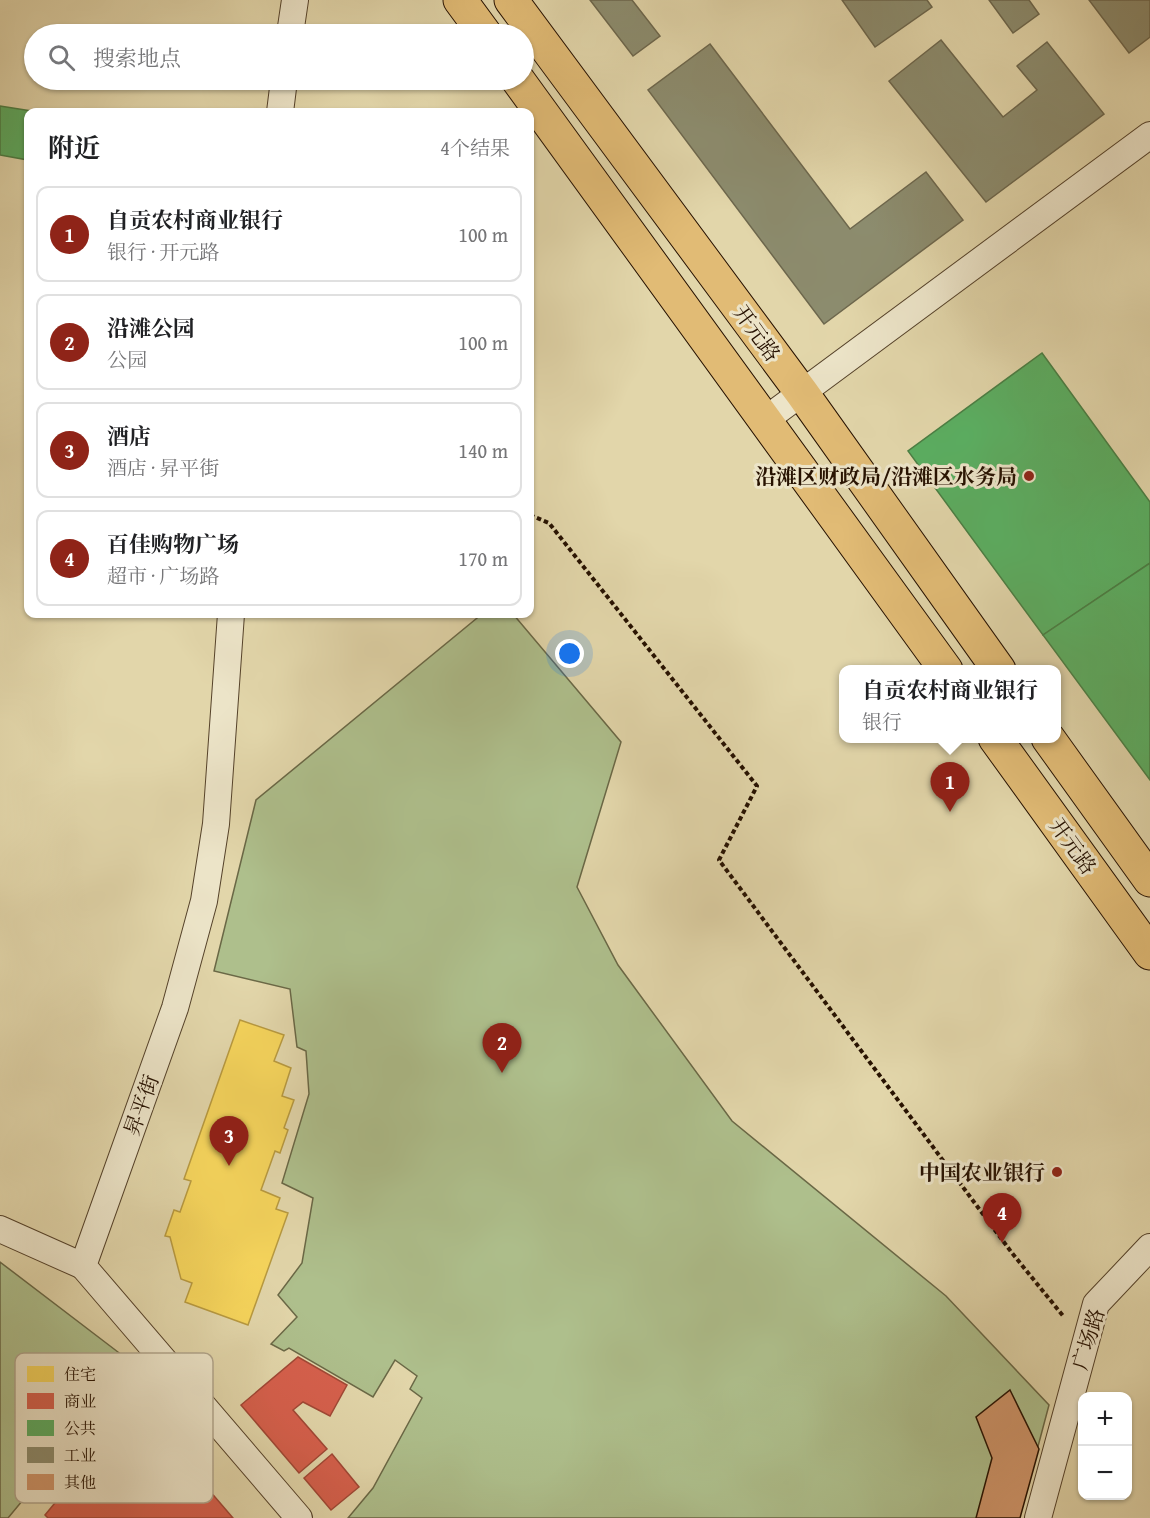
<!DOCTYPE html>
<html lang="zh">
<head>
<meta charset="utf-8">
<style>
	:root { --surface:#fff; --page:#f6f6f6; --text:#202124; --muted:#757577; --line:#e0e0e0; --accent:#8f2418 }
	body { margin:0; font-family:"Gentium Book Plus","Noto Serif SC",serif; background:var(--page); color:var(--text) }
	.controls { position:absolute; right:18px; bottom:18px; display:grid; overflow:hidden; border-radius:12px; box-shadow:0 2px 4px #0004 }
	.controls button { width:54px; height:54px; display:grid; place-items:center; padding:0; border:0; border-bottom:2px solid var(--line); background:var(--surface); color:var(--text); font:30px sans-serif }
	.you { position:absolute; left:570px; top:654px; width:21px; height:21px; margin:-15px; border:4px solid #fff; border-radius:50%; background:#1a73e8; box-shadow:0 0 0 9px #1a73e833 }
	.badge { display:grid; place-items:center; width:39px; height:39px; border-radius:50%; background:var(--accent); color:#fff; font-size:20px; font-weight:700 }
	.pin { position:absolute; translate:-50% -50px; filter:drop-shadow(0 2px 3px #0008) }
	.pin::after { content:''; position:absolute; top:32px; width:21px; height:18px; background:inherit; clip-path:polygon(0 0,100% 0,50% 100%) }
	.popup { position:absolute; left:839px; top:665px; width:222px; height:78px; box-sizing:border-box; display:grid; place-content:center; border-radius:12px; background:var(--surface); filter:drop-shadow(0 2px 4px #0005); font-size:20px; white-space:nowrap; color:var(--muted) }
	.popup b { font-size:22px; color:var(--text) }
	.popup::after { content:''; position:absolute; left:50%; top:100%; margin-left:-12px; border:12px solid transparent; border-top-color:var(--surface) }
	.list { margin:0; padding:0; list-style:none }
	h2 { display:flex; justify-content:space-between; align-items:center; height:78px; margin:0; padding:0 24px; font-size:26px }
	h2 small { font-size:20px; font-weight:400; color:var(--muted) }
	.list li { display:grid; grid-template-columns:39px 1fr auto; gap:18px; align-items:center; box-sizing:border-box; height:96px; margin:0 12px 12px; padding:0 12px; border:2px solid var(--line); border-radius:12px }
	.list b { display:block; font-size:22px; white-space:nowrap }
	.list p { margin:0; font-size:20px; white-space:nowrap; color:var(--muted) }
	.list em { font-size:20px; font-style:normal; color:var(--muted) }
	.icon { flex:none; width:33px; height:33px; fill:none; stroke:currentColor; stroke-width:2; stroke-linecap:round; stroke-linejoin:round }
	.map { position:relative; flex:none; width:1150px; height:1518px; overflow:hidden }
	.search { position:absolute; background:var(--surface); box-shadow:0 2px 4px #0004; left:24px; top:24px; width:510px; height:66px; display:flex; align-items:center; gap:15px; box-sizing:border-box; padding:0 21px; border-radius:33px; color:var(--muted); font-size:22px }
	.panel { position:absolute; background:var(--surface); box-shadow:0 2px 4px #0004; left:24px; top:108px; width:510px; height:510px; border-radius:12px }
	.map>svg:first-child { display:block }
	.green { fill:#aebf8c; stroke:#6a6846; stroke-width:1.5 }
	.homes { fill:#f6d55c; stroke:#b89a40; stroke-width:1.5 }
	.shops { fill:#d6604d; stroke:#a14836; stroke-width:1.5 }
	.public { fill:#5aae61; stroke:#4a7f44; stroke-width:1.5 }
	.industry { fill:#8c8c6e; stroke:#6d674d; stroke-width:1.5 }
	.building { fill:#cf956a; stroke:#261100; stroke-width:1.5 }
	.lines { fill:none; stroke-linecap:round; stroke-linejoin:round }
	.street-casing { stroke:#55422a; stroke-width:28 }
	.primary-casing { stroke:#261100; stroke-width:35 }
	.path { stroke:#261100; stroke-width:4; stroke-dasharray:4.5 3; stroke-linecap:butt }
	.street { stroke:#ece4c8; stroke-width:26 }
	.primary { stroke:#e1bb75; stroke-width:33 }
	.poi-dot { fill:#8f2418; stroke:#ece4c8; stroke-width:2 }
	.labels { text-anchor:middle; dominant-baseline:central; stroke-width:6; stroke-linejoin:round; paint-order:stroke }
	.street-label { font-size:21px; fill:#261100; stroke:#ece4c8 }
	.poi-label { font-size:21px; font-weight:bold; fill:#261100; stroke:#ece4c8; text-anchor:end }
	.key { fill:#ece4c8; stroke:#b1a58c; stroke-width:1.5 }
	.key-label { font-size:16px; fill:#261100 }
</style>
</head>
<body>
<div class="map">
<svg width="1150" height="1518" viewBox="0 0 1150 1518">
	<rect width="100%" height="100%" fill="#e2d6aa"/>
	<filter id="stains"><feTurbulence type="fractalNoise" baseFrequency=".00333" numOctaves="4"/><feColorMatrix values="0 0 0 0 .2 0 0 0 0 .09 0 0 0 0 .02 0 0 0 .5 -.17"/></filter>
	<radialGradient id="worn" r=".72"><stop offset=".6" stop-color="#630" stop-opacity="0"/><stop offset="1" stop-color="#630" stop-opacity=".3"/></radialGradient>
	<g class="green">
		<path d="M482,614h31l108,128 -44,145 41,78 114,156 214,175 103,109 -30,113h-671l25,-30 49,-90 -12,-9 7,-13 -22,-16 -22,37 -84,-49 -5,3 -13,-7 26,-27 -19,-22 24,-32 11,-65 -31,-15 27,-89 -3,-43 -9,-4 -7,-58 -76,-18 42,-171z"/>
		<path d="M0,1262l135,103 -127,153h-8z"/>
	</g>
	<path class="homes" d="M240,1020l44,15 -10,26 17,7 -9,28 12,4 -10,28 4,2 -8,23 -5,-2 -14,39 19,8 -4,11 12,4 -40,112 -63,-23 7,-19 -11,-4 -11,-42 -5,-1 9,-26 6,2 11,-31 -7,-2z"/>
	<g class="shops">
		<path d="M298,1357l49,28 -17,31 -27,-14 -10,8 34,39 -28,24 -58,-68z"/>
		<path d="M136,1405l97,113h-185l-3,-3z"/>
		<path d="M332,1454l27,33 -28,23 -27,-32z"/>
	</g>
	<g class="public">
		<path d="M0,106l38,6h-10v48l-28,-5z"/>
		<path d="M1042,353l108,149v61l-107,72 -135,-184z"/>
		<path d="M1150,563v217l-107,-145z"/>
	</g>
	<g class="industry">
		<path d="M590,0h42l28,36 -27,20z"/>
		<path d="M842,0h85l5,7 -57,40z"/>
		<path d="M989,0h40l10,14 -26,19z"/>
		<path d="M1089,0h61v37l-21,16z"/>
		<path d="M941,40l62,77 34,-27 -20,-24 30,-24 57,72 -118,88 -97,-121z"/>
		<path d="M710,44l140,185 76,-57 37,48 -139,104 -176,-234z"/>
	</g>
	<path class="building" d="M1010,1390l29,59 -19,69h-44l16,-60 -16,-41z"/>
	<g class="lines">
		<g class="street-casing">
			<g id="street">
				<path d="M290,34l5,-34"/>
				<path d="M280,112l4,-32"/>
				<path d="M765,420l385,-285"/>
				<path d="M231,614l-15,210 -12,77 -29,107 -92,258 216,252"/>
				<path d="M0,1229l83,37"/>
				<path d="M1038,1518l58,-214 54,-57"/>
			</g>
		</g>
		<g class="primary-casing">
			<g id="primary">
				<path d="M460,0l25,34"/>
				<path d="M511,0l291,393 197,277"/>
				<path d="M518,80l428,590"/>
				<path d="M995,738l155,215"/>
				<path d="M1048,738l102,142"/>
			</g>
		</g>
		<path class="path" d="M530,515l19,8 208,263 -38,74 293,393 52,64"/>
		<use href="#street" class="street"/>
		<use href="#primary" class="primary"/>
	</g>
	<g class="poi-dot">
		<circle cx="1029" cy="476" r="6"/>
		<circle cx="1057" cy="1172" r="6"/>
	</g>
	<g class="labels">
		<g class="street-label">
			<text transform="translate(757 333) rotate(54)">开元路</text>
			<text transform="translate(1073 846) rotate(54)">开元路</text>
			<text transform="translate(141 1105) rotate(-70)">昇平街</text>
			<text transform="translate(1088 1339) rotate(-73)">广场路</text>
		</g>
		<g class="poi-label">
			<text x="1017" y="476">沿滩区财政局/沿滩区水务局</text>
			<text x="1045" y="1172">中国农业银行</text>
		</g>
	</g>
	<rect x="15" y="1353" width="198" height="150" rx="9" class="key"/>
	<rect x="27" y="1366" width="27" height="16" fill="#f6d55c"/>
	<rect x="27" y="1393" width="27" height="16" fill="#d6604d"/>
	<rect x="27" y="1420" width="27" height="16" fill="#5aae61"/>
	<rect x="27" y="1447" width="27" height="16" fill="#8c8c6e"/>
	<rect x="27" y="1474" width="27" height="16" fill="#cf956a"/>
	<g class="key-label">
		<text x="64" y="1380">住宅</text>
		<text x="64" y="1407">商业</text>
		<text x="64" y="1434">公共</text>
		<text x="64" y="1461">工业</text>
		<text x="64" y="1488">其他</text>
	</g>
	<rect width="100%" height="100%" filter="url(#stains)"/>
	<rect width="100%" height="100%" fill="url(#worn)"/>
</svg>
<div class="controls">
<button>+</button>
<button>−</button>
</div>
<div class="you"></div>
<div class="pin badge" style="left:950px;top:812px">1</div>
<div class="popup"><b>自贡农村商业银行</b>银行</div>
<div class="pin badge" style="left:502px;top:1073px">2</div>
<div class="pin badge" style="left:229px;top:1166px">3</div>
<div class="pin badge" style="left:1002px;top:1243px">4</div>
<div class="search"><svg class="icon" aria-label="search" viewBox="0 0 24 24"><circle cx="10" cy="10" r="6"/><path d="M15 15l6 6"/></svg>搜索地点</div>
<section class="panel">
<h2>附近<small>4个结果</small></h2>
<ul class="list">
<li><span class="badge">1</span><div><b>自贡农村商业银行</b><p>银行 · 开元路</p></div><em>100 m</em></li>
<li><span class="badge">2</span><div><b>沿滩公园</b><p>公园</p></div><em>100 m</em></li>
<li><span class="badge">3</span><div><b>酒店</b><p>酒店 · 昇平街</p></div><em>140 m</em></li>
<li><span class="badge">4</span><div><b>百佳购物广场</b><p>超市 · 广场路</p></div><em>170 m</em></li>
</ul>
</section>
</div>
</body>
</html>
